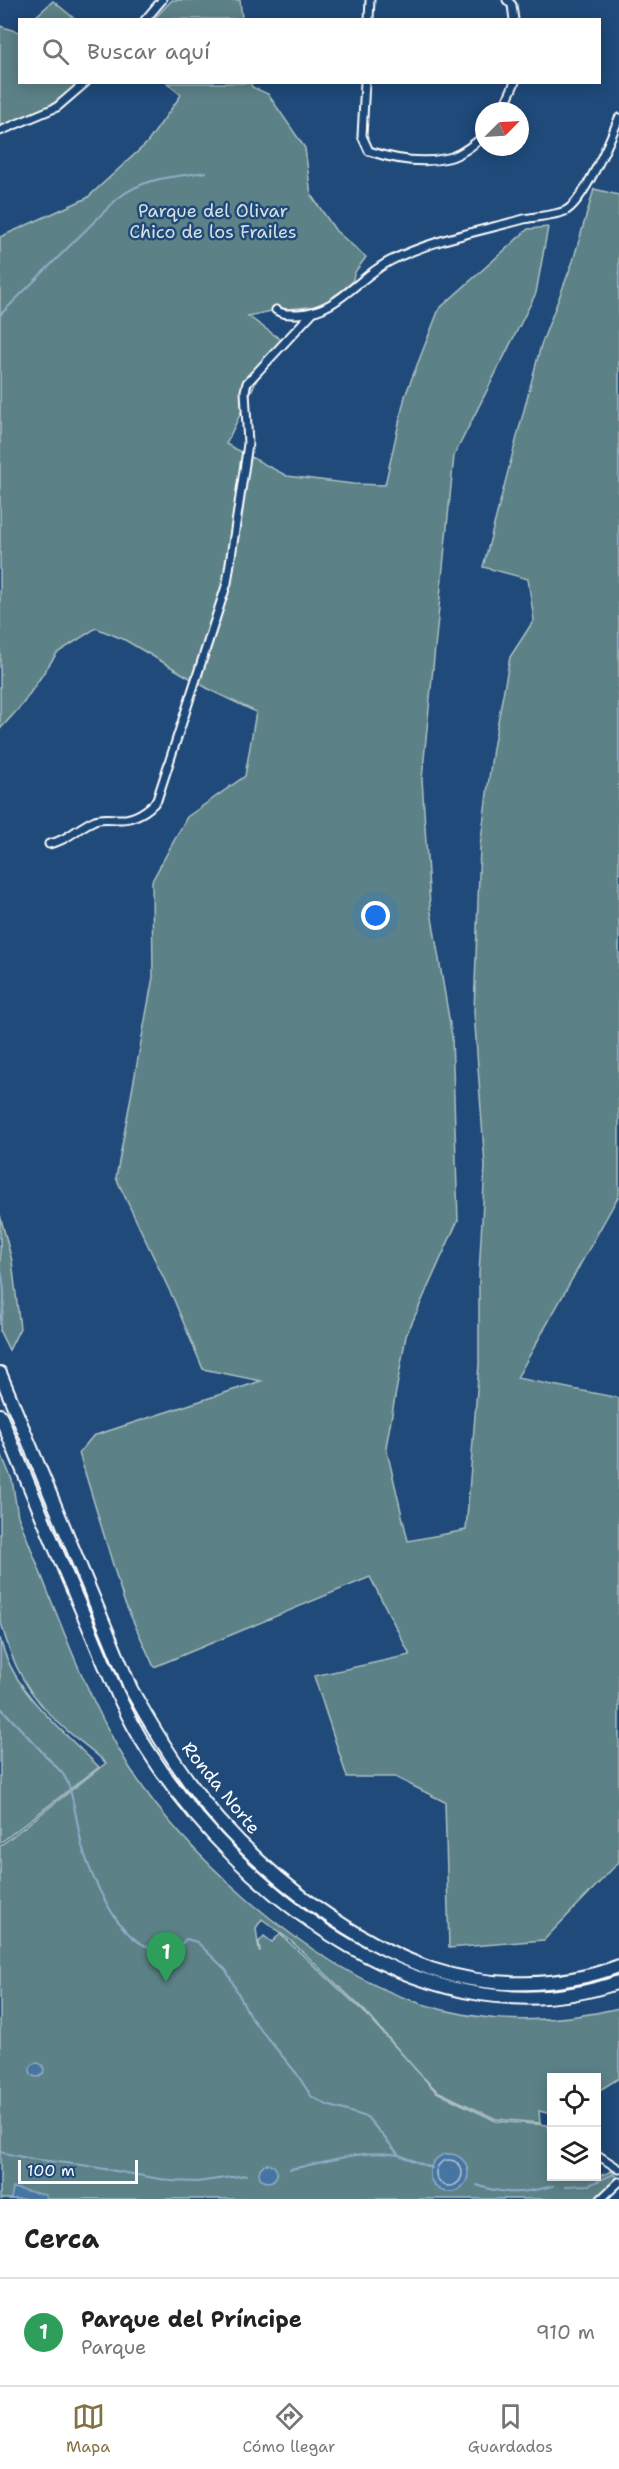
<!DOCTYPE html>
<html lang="es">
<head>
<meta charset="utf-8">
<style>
	:root { --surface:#fff; --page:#f6f6f6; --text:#222; --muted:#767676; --line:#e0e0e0; --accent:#857141 }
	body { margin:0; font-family:"Shantell Sans",sans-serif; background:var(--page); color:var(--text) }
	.controls { position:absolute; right:18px; bottom:18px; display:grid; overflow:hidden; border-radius:0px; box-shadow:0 3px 15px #0003 }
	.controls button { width:54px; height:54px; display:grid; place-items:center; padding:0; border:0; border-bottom:2px solid var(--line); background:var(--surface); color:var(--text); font:30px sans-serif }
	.compass { position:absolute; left:475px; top:102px; width:54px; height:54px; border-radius:50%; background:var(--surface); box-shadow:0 3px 15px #0003; rotate:66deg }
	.scale { position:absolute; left:18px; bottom:15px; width:120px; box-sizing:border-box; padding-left:6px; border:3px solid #fff; border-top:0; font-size:16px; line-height:21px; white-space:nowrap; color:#fff; -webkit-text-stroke:4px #1f4a7a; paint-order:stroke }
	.you { position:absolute; left:376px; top:916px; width:21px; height:21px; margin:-15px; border:4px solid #fff; border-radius:50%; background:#1a73e8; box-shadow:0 0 0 9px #1a73e833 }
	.badge { display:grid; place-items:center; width:39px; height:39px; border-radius:50%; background:var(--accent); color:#fff; font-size:20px; font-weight:700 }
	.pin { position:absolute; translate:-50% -50px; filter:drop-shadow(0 2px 3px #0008) }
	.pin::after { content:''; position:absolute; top:32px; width:21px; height:18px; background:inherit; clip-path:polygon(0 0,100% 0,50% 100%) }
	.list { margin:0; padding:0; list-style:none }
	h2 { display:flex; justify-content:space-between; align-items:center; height:78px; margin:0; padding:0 24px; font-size:26px }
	h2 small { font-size:20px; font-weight:400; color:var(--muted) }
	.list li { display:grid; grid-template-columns:39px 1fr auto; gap:18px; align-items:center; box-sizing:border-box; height:108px; padding:0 24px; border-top:2px solid var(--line) }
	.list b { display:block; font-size:22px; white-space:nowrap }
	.list p { margin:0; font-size:20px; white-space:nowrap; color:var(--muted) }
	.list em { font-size:20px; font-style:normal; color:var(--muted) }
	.icon { flex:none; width:33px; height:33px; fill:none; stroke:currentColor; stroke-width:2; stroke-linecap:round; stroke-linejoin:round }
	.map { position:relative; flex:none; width:619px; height:2199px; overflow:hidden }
	.search { position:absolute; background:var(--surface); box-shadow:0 3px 15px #0003; left:18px; right:18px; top:18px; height:66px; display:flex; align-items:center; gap:15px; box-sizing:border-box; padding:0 21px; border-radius:0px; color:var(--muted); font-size:22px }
	.sheet { height:186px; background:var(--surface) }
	nav { display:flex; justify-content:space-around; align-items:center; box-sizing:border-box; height:84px; border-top:2px solid var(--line); background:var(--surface); font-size:16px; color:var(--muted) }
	nav a { display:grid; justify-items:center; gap:3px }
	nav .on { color:var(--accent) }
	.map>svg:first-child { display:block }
	.green { fill:#5c8287; stroke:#aec0c3; stroke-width:1.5 }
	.water { fill:#4774a2; stroke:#91acc7; stroke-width:1.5 }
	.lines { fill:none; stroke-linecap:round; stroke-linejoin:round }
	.shore { stroke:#b5c7da; stroke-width:1.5 }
	.stream { stroke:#91acc7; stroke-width:2 }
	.street-casing { stroke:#fff; stroke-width:11 }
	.highway-casing { stroke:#fff; stroke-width:16 }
	.street { stroke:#1f4a7a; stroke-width:7 }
	.highway { stroke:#1f4a7a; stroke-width:12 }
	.labels { text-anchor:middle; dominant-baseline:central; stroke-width:5; stroke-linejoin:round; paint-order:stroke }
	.park-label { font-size:18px; fill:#d6e0e1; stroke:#1f4a7a }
	.street-label { font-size:18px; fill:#fff; stroke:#1f4a7a }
</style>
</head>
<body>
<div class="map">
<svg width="619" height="2199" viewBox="0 0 619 2199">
	<rect width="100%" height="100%" fill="#1f4a7a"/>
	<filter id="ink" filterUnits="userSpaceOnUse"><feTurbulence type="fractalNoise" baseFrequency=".0167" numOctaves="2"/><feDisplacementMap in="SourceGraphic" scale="12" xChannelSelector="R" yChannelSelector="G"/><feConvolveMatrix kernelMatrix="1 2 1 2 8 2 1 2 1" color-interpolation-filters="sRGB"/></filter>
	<g filter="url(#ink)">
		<g class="green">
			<path d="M172,0h68l2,19h-88z"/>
			<path d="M53,1l22,18h-42z"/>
			<path d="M0,26l19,6 1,50 60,1 -30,23 -50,21z"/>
			<path d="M167,83h84l1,4 16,7 37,54 6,47 25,36 30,26 -11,15 -4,13 -31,21 -44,4 -28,6 39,28 -24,23 -37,77 61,32 66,8 32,1 20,-89 34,-87 89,-80 20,-2 -12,66 -82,163 -32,323 8,127 22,130 6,184 -52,116 -20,111 22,94 58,-11 13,-166v-90l6,-108 -11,-155 6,-164 13,-99 17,-91 24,-37 -6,-41 -45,-12 58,-222 32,-84 21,-72 25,6v1000l-102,183 102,20v464l-75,78 -95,8 -4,-146 -50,-25h-48l-33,-101 96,-21 -40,-78 -216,90 -30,-66 -45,-148 14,-17 168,-55 -58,-12 -29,-69 -58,-122 37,-201 -1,-96 35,-64 58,-41 11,-64 -44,-21 -87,-51 -29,-12 -39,25 -35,52 -22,24v-492l87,-39 60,-55 34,-48z"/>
			<path d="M0,1215l12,46 8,67 -11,22 -9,-18z"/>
			<path d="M0,1451l12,29 6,36c34,83 63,172 110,249 32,51 75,96 120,135 113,96 223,144 371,108v70l-22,14 -1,-14h-44l-1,36 -12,-3 1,12 -44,-4 -59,-28 -21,-21 -51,-59 -74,-70 -29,-22 -6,9 3,23h1l-1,-9 5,-6 8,6 8,-8 84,78 72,80 60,29 51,4 4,8 1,43c21,0 41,5 60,-5l6,7 -24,21h-594v-353l106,-83c-13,-13 -29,-23 -43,-36 -36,-32 -51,-62 -63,-108z"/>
			<path d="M0,1638c13,54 61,91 99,129l-99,76z"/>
		</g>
		<g class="water">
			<circle cx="37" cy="2070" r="7"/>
			<circle cx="449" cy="2173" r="19"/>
			<circle cx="268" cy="2173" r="9"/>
			<path d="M13,2188l33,7v4h-35z"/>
		</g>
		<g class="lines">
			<circle class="shore" cx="449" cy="2173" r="13"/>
			<g class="stream">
				<path d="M0,315l117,-116c27,-22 56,-22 89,-27"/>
				<path d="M0,1267c5,20 6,37 0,57"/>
				<path d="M0,1707l63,67 5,9c7,21 9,42 14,63 9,30 35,91 67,101 9,3 18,3 27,3l10,-11 11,3 29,28 25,48 46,56 14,22 16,9 40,12 32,38 33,13"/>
				<path d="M0,2152l31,7 51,6 89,16 26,1 49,-7"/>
				<path d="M290,2169c36,-6 72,-21 109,-14"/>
				<path d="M477,2185c29,11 47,8 76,1"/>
				<path d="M566,2186l23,-1 25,-11"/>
			</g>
			<g class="street-casing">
				<g id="street">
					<path d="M507,0l5,5 2,15"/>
					<path d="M145,20l17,-20"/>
					<path d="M369,20l1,-20"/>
					<path d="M365,82l-3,54 7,15c24,8 54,13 79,7 13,-3 26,-14 36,-22"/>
					<path d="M502,111l13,-29"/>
					<path d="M0,131l57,-24 29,-25"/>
					<path d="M276,310c7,5 13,4 22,4 39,-1 60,-37 92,-53 41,-21 90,-30 134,-42 13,-3 29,-3 41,-8 18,-8 46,-73 54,-93"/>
					<path d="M49,844c18,-3 29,-17 46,-24 8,-3 16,-1 24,-1 14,1 29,-8 38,-19l70,-217 21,-139 -3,-53 2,-8 66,-71"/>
					<path d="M596,2154l23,15"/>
					<path d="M601,2199l18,-17"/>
				</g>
			</g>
			<g class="highway-casing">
				<g id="highway">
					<path d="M0,1373l131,316c26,47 54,92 89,132 54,61 133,120 211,148 59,20 130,19 188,-3"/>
					<path d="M0,1415c28,68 56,136 85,203 19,44 36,90 62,131 95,149 286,298 472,233"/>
				</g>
			</g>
			<use href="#street" class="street"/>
			<use href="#highway" class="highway"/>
		</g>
	</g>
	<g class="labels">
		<g class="park-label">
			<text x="213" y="211">Parque del Olivar<tspan x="213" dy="21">Chico de los Frailes</tspan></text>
		</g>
		<g class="street-label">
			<text transform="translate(221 1788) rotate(51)">Ronda Norte</text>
		</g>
	</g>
</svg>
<div class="controls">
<button><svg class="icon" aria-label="locate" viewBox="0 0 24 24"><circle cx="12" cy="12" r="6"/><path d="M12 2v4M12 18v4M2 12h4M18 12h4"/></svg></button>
<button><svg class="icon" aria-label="layers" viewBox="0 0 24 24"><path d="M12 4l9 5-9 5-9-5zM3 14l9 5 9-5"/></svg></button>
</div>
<svg class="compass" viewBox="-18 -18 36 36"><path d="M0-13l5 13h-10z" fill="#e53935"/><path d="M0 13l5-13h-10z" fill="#767676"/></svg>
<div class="scale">100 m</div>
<div class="you"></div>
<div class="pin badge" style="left:166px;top:1982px;background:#2e9e5b">1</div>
<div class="search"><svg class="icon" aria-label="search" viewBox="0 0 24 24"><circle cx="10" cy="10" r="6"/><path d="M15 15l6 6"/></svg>Buscar aquí</div>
</div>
<section class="sheet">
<h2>Cerca<small></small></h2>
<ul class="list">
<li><span class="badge" style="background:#2e9e5b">1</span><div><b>Parque del Príncipe</b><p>Parque</p></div><em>910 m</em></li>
</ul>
</section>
<nav>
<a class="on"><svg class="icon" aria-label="map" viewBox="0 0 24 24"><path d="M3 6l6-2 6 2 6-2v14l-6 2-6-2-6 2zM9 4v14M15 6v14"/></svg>Mapa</a>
<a><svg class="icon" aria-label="directions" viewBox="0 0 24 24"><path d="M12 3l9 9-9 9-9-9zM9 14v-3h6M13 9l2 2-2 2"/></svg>Cómo llegar</a>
<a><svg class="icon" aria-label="saved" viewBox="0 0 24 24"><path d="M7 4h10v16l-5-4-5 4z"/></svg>Guardados</a>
</nav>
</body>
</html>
